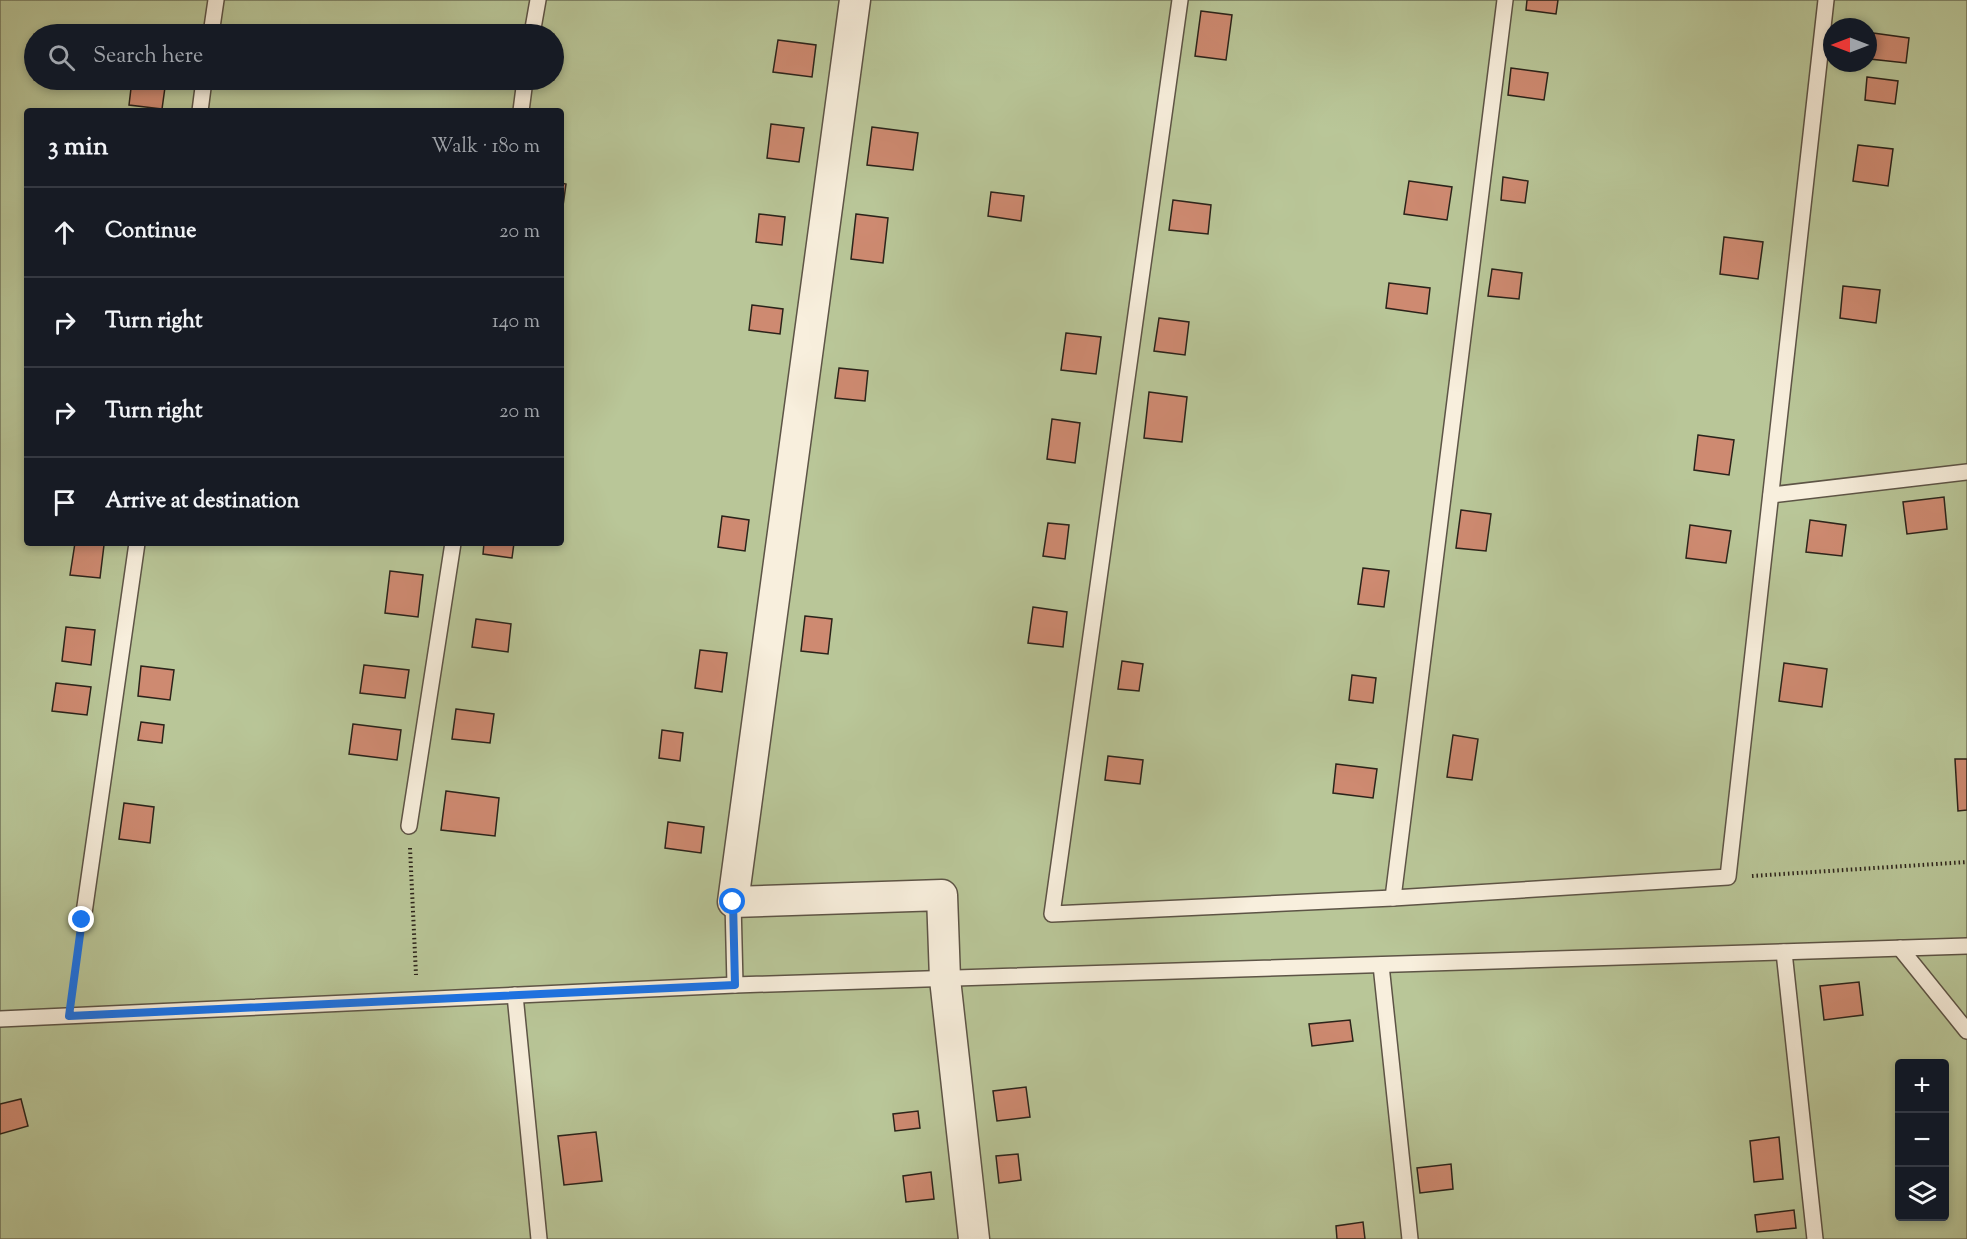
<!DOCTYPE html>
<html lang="en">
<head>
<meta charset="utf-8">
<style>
	:root { --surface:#171b24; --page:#242831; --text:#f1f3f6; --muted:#9ea1a6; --line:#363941 }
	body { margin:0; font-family:"Sorts Mill Goudy",serif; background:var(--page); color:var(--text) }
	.controls { position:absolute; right:18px; bottom:18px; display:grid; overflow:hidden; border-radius:6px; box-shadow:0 3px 9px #0003 }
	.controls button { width:54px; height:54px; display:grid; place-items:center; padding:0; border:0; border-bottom:2px solid var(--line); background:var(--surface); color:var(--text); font:30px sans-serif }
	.compass { position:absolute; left:1823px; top:18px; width:54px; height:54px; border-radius:50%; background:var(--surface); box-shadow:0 3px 9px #0003; rotate:270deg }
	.stop { position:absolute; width:18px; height:18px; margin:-14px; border:4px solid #1a73e8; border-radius:50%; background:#fff }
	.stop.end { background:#1a73e8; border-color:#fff; box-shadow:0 2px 6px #0008 }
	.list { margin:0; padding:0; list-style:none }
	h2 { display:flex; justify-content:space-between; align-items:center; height:78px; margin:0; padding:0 24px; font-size:26px }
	h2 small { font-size:20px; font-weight:400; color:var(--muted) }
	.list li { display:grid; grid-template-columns:39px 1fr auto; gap:18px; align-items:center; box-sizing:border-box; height:90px; padding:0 24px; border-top:2px solid var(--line) }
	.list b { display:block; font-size:22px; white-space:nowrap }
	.list em { font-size:20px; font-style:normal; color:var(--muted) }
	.icon { flex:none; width:33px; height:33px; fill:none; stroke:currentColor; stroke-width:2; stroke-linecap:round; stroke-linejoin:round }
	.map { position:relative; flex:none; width:1967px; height:1239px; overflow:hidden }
	.search { position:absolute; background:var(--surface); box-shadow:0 3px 9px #0003; left:24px; top:24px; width:540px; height:66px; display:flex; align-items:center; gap:15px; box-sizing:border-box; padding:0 21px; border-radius:33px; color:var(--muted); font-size:22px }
	.panel { position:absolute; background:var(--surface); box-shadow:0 3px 9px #0003; left:24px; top:108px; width:540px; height:438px; border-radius:6px }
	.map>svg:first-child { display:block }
	.green { fill:#b9c698; stroke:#727459; stroke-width:1.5; fill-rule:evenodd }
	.building { fill:#ce8a71; stroke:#2b231a; stroke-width:1.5 }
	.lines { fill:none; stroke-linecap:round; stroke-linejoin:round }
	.lane-casing { stroke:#5d5446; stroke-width:18 }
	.street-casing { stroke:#5d5446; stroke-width:33 }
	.path { stroke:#2b231a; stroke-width:4; stroke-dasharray:1.5 3; stroke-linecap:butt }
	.lane { stroke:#f8efdd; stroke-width:15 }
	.street { stroke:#f8efdd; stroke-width:30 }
	.route { stroke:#1a73e8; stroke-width:8 }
</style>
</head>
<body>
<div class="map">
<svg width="1967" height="1239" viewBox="0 0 1967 1239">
	<rect width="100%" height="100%" fill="#f4e6ca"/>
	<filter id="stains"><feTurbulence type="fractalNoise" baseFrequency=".00333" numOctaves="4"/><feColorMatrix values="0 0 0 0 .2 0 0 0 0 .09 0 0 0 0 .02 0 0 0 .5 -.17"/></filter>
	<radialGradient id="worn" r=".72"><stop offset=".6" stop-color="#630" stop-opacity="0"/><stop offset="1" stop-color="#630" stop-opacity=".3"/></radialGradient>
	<path class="green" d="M0,0h1967v1239h-1967zM1832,27h36v36h-36zM34,34h520v46h-520zM27,111h534v432h-534zM1900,1064h44v152h-44z"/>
	<g class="building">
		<path d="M1527,0h31l-2,14 -30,-4z"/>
		<path d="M1201,11l31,4 -6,45 -31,-4z"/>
		<path d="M1873,33l36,5 -3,25 -36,-4z"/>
		<path d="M778,40l38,5 -4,32 -39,-5z"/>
		<path d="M1511,68l37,5 -4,27 -36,-5z"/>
		<path d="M1867,77l31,4 -3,23 -30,-4z"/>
		<path d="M132,80h34l-4,29 -33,-4z"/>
		<path d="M771,124l33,4 -5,34 -32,-4z"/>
		<path d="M872,127l46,6 -5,37 -46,-5z"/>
		<path d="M1858,145l35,4 -5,37 -35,-5z"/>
		<path d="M1503,177l25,4 -3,22 -24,-3z"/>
		<path d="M1409,181l43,6 -5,33 -43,-6z"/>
		<path d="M561,183l5,1 -4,29h-1z"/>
		<path d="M991,192l33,4 -3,25 -33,-5z"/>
		<path d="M1173,200l38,5 -3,29 -39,-4z"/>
		<path d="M759,214l26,3 -3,28 -26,-3z"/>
		<path d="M856,214l32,4 -5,45 -32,-4z"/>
		<path d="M1724,237l39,5 -5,37 -38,-5z"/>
		<path d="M1492,269l30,4 -3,26 -31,-3z"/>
		<path d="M1389,283l41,5 -3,26 -41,-6z"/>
		<path d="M1843,286l37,4 -4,33 -36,-5z"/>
		<path d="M752,305l31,4 -3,25 -31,-4z"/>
		<path d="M1159,318l30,4 -4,33 -31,-4z"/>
		<path d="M1066,333l35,4 -5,37 -35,-4z"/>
		<path d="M839,368l29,3 -3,30 -30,-3z"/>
		<path d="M1149,392l38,5 -5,45 -38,-4z"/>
		<path d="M1052,419l28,4 -5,40 -28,-4z"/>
		<path d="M1698,435l36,5 -5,35 -35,-5z"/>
		<path d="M1944,497l3,32 -40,5 -4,-32z"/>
		<path d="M1461,510l30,4 -5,37 -30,-3z"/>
		<path d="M722,516l27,4 -4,31 -27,-4z"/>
		<path d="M1810,520l36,5 -4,31 -36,-4z"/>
		<path d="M1048,523l21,2 -4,34 -22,-3z"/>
		<path d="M1690,525l41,6 -5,32 -40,-5z"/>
		<path d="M75,543l29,2 -4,33 -30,-3z"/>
		<path d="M484,543h30l-2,15 -29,-4z"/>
		<path d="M1363,568l26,3 -5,36 -26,-3z"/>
		<path d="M390,571l33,4 -5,42 -33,-4z"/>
		<path d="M1033,607l34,5 -4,35 -35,-4z"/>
		<path d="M805,616l27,3 -4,35 -27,-3z"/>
		<path d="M476,619l35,5 -3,28 -36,-5z"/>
		<path d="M66,627l29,3 -4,35 -29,-4z"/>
		<path d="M700,650l27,3 -5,39 -27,-4z"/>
		<path d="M1122,661l21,3 -4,27 -21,-2z"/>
		<path d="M1784,663l43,6 -5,38 -43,-6z"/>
		<path d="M364,665l45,5 -4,28 -45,-5z"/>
		<path d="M141,666l33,4 -4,30 -32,-4z"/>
		<path d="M1352,675l24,3 -3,25 -24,-3z"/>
		<path d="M56,683l35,4 -4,28 -35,-4z"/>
		<path d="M456,709l38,5 -4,29 -38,-4z"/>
		<path d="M141,722l23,3 -2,18 -24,-3z"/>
		<path d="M353,724l48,6 -4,30 -48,-6z"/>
		<path d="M662,730l21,3 -3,28 -21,-3z"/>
		<path d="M1453,735l25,4 -6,41 -25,-3z"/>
		<path d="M1108,756l35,4 -3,24 -35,-4z"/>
		<path d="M1955,759h12v51l-9,1z"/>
		<path d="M1336,764l41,5 -4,29 -40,-5z"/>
		<path d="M446,791l53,7 -4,38 -54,-6z"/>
		<path d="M124,803l30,4 -4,36 -31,-4z"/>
		<path d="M668,822l36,5 -3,26 -36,-5z"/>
		<path d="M1859,982l4,33 -39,5 -4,-34z"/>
		<path d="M1350,1020l3,21 -41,5 -3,-22z"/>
		<path d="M1026,1087l4,30 -33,4 -4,-30z"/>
		<path d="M21,1099l7,27 -28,8v-30z"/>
		<path d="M918,1111l2,17 -25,3 -2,-17z"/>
		<path d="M596,1132l6,49 -38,4 -6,-49z"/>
		<path d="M1779,1137l4,42 -29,3 -4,-41z"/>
		<path d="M1018,1154l3,26 -22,3 -3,-27z"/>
		<path d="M1451,1164l2,25 -33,4 -3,-25z"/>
		<path d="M931,1172l3,27 -28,3 -3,-26z"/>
		<path d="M1794,1210l2,18 -39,4 -2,-17z"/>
		<path d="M1363,1222l2,17h-28l-1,-13z"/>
	</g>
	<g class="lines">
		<g class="lane-casing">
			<g id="lane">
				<path d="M1180,0l-128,914 341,-16 335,-21 98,-877"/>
				<path d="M211,34l5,-34"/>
				<path d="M532,34l6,-34"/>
				<path d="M200,111l4,-31"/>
				<path d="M521,111l4,-31"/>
				<path d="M1771,495l196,-23"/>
				<path d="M409,826l44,-283"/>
				<path d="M1393,898l112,-898"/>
				<path d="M733,902l2,83"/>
				<path d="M83,920l54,-377"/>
				<path d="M1900,948l67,83"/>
				<path d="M1784,952l31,287"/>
				<path d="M1381,965l29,274"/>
				<path d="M515,995l24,244"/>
				<path d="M0,1019l735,-34 1232,-39"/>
			</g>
		</g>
		<g class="street-casing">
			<path id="street" d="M855,0l-122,902 209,-7 3,84 29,260"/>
		</g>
		<g class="path">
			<path d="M410,848l6,127"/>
			<path d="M1752,876l215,-14"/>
			<path d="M72,993l7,-51"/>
		</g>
		<use href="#lane" class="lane"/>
		<use href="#street" class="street"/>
	</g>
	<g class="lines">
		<path class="route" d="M82,920l-13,96 666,-31 -2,-83"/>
	</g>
	<rect width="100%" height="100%" filter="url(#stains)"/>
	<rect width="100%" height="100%" fill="url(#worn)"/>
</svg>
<div class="controls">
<button>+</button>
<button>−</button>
<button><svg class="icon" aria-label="layers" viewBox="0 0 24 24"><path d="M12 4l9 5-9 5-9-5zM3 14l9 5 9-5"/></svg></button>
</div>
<svg class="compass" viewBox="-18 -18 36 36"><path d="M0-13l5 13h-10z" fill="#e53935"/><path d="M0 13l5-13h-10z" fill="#9ea1a6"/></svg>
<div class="stop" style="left:733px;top:902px"></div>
<div class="stop end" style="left:82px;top:920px"></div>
<div class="search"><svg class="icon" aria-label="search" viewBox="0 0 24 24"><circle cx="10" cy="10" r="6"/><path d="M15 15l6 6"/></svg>Search here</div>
<section class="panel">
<h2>3 min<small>Walk · 180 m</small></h2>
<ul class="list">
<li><svg class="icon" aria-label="ahead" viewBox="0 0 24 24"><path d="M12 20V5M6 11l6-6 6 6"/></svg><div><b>Continue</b></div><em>20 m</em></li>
<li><svg class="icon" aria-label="right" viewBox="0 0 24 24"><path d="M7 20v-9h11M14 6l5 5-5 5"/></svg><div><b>Turn right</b></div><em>140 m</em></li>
<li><svg class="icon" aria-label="right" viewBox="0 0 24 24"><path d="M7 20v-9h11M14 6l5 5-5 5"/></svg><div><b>Turn right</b></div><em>20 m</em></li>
<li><svg class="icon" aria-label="arrive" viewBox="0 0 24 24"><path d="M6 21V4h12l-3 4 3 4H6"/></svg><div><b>Arrive at destination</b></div></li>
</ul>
</section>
</div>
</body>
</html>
